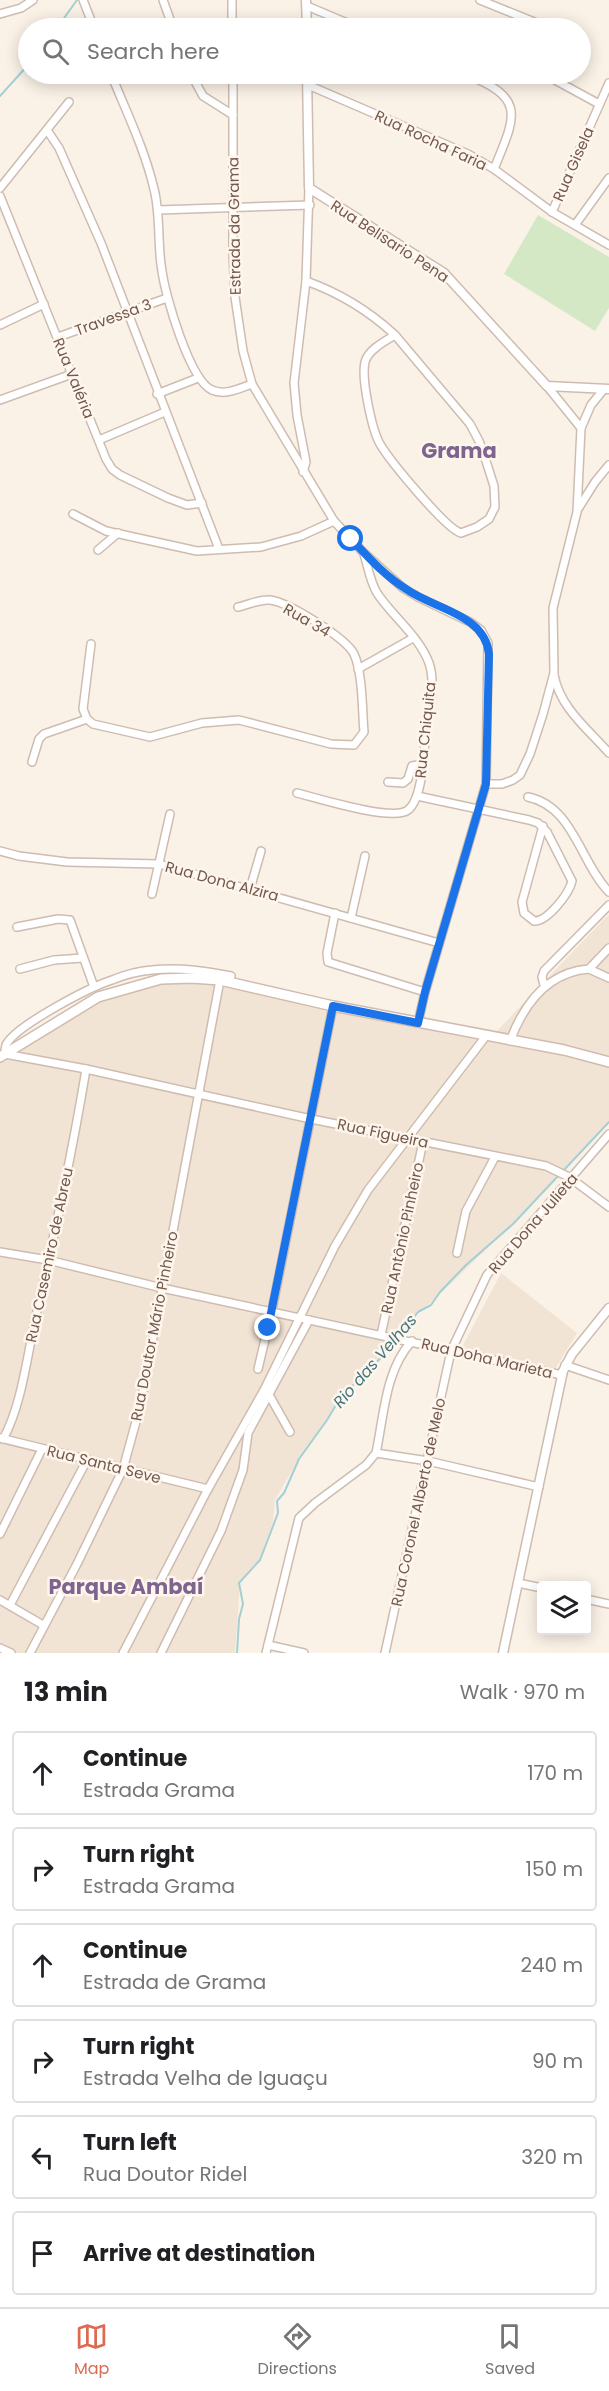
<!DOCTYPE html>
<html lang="en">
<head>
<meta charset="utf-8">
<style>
	:root { --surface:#fff; --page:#f2f2f2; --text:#202124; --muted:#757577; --line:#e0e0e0; --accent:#dd6b53 }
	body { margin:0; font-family:Poppins,sans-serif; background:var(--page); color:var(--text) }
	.controls { position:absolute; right:18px; bottom:18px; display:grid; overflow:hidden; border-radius:6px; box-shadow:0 3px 15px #0003 }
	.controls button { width:54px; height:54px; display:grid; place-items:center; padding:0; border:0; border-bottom:2px solid var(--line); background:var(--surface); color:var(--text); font:30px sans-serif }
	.stop { position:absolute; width:18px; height:18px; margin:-14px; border:4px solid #1a73e8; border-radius:50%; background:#fff }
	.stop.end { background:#1a73e8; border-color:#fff; box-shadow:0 2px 6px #0008 }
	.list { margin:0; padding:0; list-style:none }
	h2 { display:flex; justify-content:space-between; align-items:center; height:78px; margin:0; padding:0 24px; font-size:26px }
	h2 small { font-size:20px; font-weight:400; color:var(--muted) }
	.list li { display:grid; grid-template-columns:39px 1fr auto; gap:18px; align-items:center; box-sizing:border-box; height:84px; margin:0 12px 12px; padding:0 12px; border:2px solid var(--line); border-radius:6px }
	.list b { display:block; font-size:22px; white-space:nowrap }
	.list p { margin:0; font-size:20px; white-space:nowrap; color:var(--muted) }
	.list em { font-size:20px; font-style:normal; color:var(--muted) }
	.icon { flex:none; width:33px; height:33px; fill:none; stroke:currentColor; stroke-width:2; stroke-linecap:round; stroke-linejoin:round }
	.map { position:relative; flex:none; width:609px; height:1653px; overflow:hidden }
	.search { position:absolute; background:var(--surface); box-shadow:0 3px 15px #0003; left:18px; right:18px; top:18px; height:66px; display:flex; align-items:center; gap:15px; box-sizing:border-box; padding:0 21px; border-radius:33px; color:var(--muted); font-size:22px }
	.sheet { height:654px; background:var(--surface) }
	nav { display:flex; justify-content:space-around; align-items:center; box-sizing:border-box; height:84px; border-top:2px solid var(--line); background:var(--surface); font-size:16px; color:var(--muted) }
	nav a { display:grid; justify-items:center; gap:3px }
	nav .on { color:var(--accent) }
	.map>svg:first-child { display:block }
	.residential { fill:#f2e4d5 }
	.green { fill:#d5e8c6 }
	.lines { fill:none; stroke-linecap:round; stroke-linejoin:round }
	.stream { stroke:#a3cfd5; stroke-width:2 }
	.minor-casing { stroke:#cebcb0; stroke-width:10 }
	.tertiary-casing { stroke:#cebcb0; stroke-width:11 }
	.secondary-casing { stroke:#d1bbae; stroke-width:12 }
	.minor { stroke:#fff; stroke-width:7 }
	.tertiary { stroke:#fff; stroke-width:8 }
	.secondary { stroke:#fff; stroke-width:9 }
	.route { stroke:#1a73e8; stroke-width:8 }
	.labels { text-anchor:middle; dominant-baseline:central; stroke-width:5; stroke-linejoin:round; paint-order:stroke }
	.street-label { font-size:15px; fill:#73584d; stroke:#fef6ed }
	.water-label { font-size:16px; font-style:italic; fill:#44777e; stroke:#fef6ed }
	.district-label { font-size:21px; font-weight:bold; fill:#7e648f; stroke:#fef6ed }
</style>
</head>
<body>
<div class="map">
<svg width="609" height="1653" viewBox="0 0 609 1653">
	<rect width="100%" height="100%" fill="#fbf2e7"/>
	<g class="residential">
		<path d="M609,915v147l-116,-27 112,-117z"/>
		<path d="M181,978l84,12 344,73v59l-99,104 -77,75 -15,11 -38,46 -36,35 -45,66 -24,41 -2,22 -15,41 -18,19 -5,71h-235v-596l95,-59z"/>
		<path d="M501,1273l76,60 -23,38 -93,-22z"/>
	</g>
	<path class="green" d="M538,215l71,42v51l-14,23 -91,-57z"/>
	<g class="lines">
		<g class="stream">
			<path d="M57,28l20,-28"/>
			<path d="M0,96l28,-31"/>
			<path d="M563,1171l46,-49"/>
			<path d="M399,1337l19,-25 13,-7 9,-13 26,-27 47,-41 46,-49"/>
			<path d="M237,1653l2,-34 4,-15 -4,-21 21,-23 18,-47 -1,-12 7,-8 15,-34 28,-39 15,-25 25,-22 29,-32"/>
		</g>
		<g class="minor-casing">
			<g id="minor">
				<path d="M83,0l11,28"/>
				<path d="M163,0l10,28"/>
				<path d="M232,0v28"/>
				<path d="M480,0l64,26"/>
				<path d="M307,6l52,22"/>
				<path d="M0,14l21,-6 12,-8"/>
				<path d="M111,74c15,37 34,76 43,115 7,27 3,55 8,82 3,24 28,110 50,119 13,6 28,-2 40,-6"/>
				<path d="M191,74l12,22 30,19"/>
				<path d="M233,74v179l2,44 8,54 9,33 82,137 29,31 40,36 15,9 52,25 11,8 7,13 -2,141 -61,208 -7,31"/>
				<path d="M465,74c63,24 50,43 29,95"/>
				<path d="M544,74l55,30"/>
				<path d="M308,85l160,69 26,15 58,43 57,33"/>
				<path d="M47,130l12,18 42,95 118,306"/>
				<path d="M0,188l69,-86"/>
				<path d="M0,196l106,263 6,10 8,6 48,23 19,7 15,-2"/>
				<path d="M158,210l152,-5"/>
				<path d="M552,212l57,-129"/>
				<path d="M575,225l34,-47"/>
				<path d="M306,281c34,12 62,29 89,54l75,89 9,17 7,20 8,25 1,21 -6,12 -12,8 -16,6c-15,-4 -71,-72 -81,-89 -8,-14 -19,-65 -15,-82 3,-12 20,-21 30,-27"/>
				<path d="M0,325l44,-21"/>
				<path d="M58,337l109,-39"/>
				<path d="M547,386l34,42"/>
				<path d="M157,394l41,-16"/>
				<path d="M0,400l72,-26"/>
				<path d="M99,440l66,-28"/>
				<path d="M303,472l3,-10 -9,-47 -3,-32 12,-102 3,-93"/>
				<path d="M578,509l17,-27 14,-17"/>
				<path d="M73,514l33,17 91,20 64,-4 40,-11 33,-15"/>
				<path d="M98,550l20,-17"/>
				<path d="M91,644l-8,65 4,10 6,5 57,13 52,-14 37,-3 92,24 23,1 10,-13c-2,-22 -1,-58 -10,-78 -8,-16 -66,-52 -84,-54 -11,-1 -22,5 -32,7"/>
				<path d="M358,669l55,-31"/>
				<path d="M554,675c6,33 34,54 55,78"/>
				<path d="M32,762l7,-23 5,-5 43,-15"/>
				<path d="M388,782l15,1 5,-4 4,-13 11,-2"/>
				<path d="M486,784h16l11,-4 7,-5 10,-21 13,-40 11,-41 -1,-65 24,-96 4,-84 10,-23 13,-16"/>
				<path d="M297,793c20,5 96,29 111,17 14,-11 16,-53 17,-70 2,-23 12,-55 4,-77 -10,-27 -37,-47 -52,-70 -7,-12 -9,-26 -13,-39"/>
				<path d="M417,796l112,24 9,3 9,9 25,49c-3,13 -25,41 -38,40l-10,-8 -2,-11 21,-76"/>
				<path d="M528,797c45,9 52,65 81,95"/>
				<path d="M0,851l19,5 48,6 92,2 280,79"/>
				<path d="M250,889l11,-38"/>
				<path d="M152,894l18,-80"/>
				<path d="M335,913l-8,40 1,9 97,30"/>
				<path d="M351,918l14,-62"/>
				<path d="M17,927l41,-8 12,1 24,67"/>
				<path d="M20,969l34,-9 29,-2"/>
				<path d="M589,969l20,9"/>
				<path d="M231,976c-26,-5 -52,-9 -79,-6 -12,1 -28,5 -40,10 -22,7 -97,46 -106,65 -1,3 -1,6 -1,9l81,15 225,50 235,47 23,11 40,30"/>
				<path d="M544,985l-2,-8 2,-6 65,-66"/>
				<path d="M510,1041c14,-37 37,-69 79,-72l20,-21"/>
				<path d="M0,1252l48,8 114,28 400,87"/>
				<path d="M457,1253l9,-42 29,-54"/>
				<path d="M381,1335l42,-193"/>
				<path d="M565,1365l44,15"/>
				<path d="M258,1369l14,-59 61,-304"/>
				<path d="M268,1393l22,39"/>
				<path d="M0,1438l208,51"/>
				<path d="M3,1439c17,-29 24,-80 31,-114 19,-85 38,-170 52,-256"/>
				<path d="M376,1453l52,8 111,26"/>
				<path d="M0,1534l42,-85"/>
				<path d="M518,1583l24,5"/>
				<path d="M586,1599l23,5"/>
				<path d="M0,1600l43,25"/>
				<path d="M10,1605l77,-145"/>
				<path d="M268,1645l36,8"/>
				<path d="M0,1648l11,5"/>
				<path d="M30,1653l47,-89 46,-95 17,-62 80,-427"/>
				<path d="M123,1653l85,-164 56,-99 71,-144 33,-56 118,-154"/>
				<path d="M161,1653l60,-122 22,-61 5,-37 61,-113"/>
				<path d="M266,1653l33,-135 16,-15 51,-38 10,-12c8,-37 9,-83 36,-112"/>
				<path d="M385,1653l66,-302 36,-76 122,-141"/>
			</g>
		</g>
		<g class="tertiary-casing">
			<g id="tertiary">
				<path d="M306,0l1,28"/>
				<path d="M307,74l2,114 135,85 103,113 62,3"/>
				<path d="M503,1653l60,-282 9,-17 37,-46"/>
			</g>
		</g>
		<g class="secondary-casing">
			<path id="secondary" d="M0,1057l98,-60 63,-18 31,-1 28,2 113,26 231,44 45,12"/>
		</g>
		<use href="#minor" class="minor"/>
		<use href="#tertiary" class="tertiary"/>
		<use href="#secondary" class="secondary"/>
	</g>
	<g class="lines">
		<path class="route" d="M268,1328l65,-322 85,17 7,-31 61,-208 3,-130c-4,-40 -55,-45 -83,-65 -21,-13 -38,-32 -55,-50"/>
	</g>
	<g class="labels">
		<g class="street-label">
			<text transform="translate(431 140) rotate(25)">Rua Rocha Faria</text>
			<text transform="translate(573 164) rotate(-66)">Rua Gisela</text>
			<text transform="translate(234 226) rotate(-91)">Estrada da Grama</text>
			<text transform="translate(390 241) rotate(33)">Rua Belisario Pena</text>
			<text transform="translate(113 317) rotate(-20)">Travessa 3</text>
			<text transform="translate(74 378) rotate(68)">Rua Valéria</text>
			<text transform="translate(307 620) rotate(30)">Rua 34</text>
			<text transform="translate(425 730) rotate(-84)">Rua Chiquita</text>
			<text transform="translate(222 881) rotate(15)">Rua Dona Alzira</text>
			<text transform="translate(383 1133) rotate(12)">Rua Figueira</text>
			<text transform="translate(533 1223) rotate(-49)">Rua Dona Julieta</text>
			<text transform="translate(402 1238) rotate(-78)">Rua Antônio Pinheiro</text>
			<text transform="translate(49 1255) rotate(-78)">Rua Casemiro de Abreu</text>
			<text transform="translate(154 1326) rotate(-79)">Rua Doutor Mário Pinheiro</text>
			<text transform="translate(487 1358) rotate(13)">Rua Doha Marieta</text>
			<text transform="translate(104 1464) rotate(14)">Rua Santa Seve</text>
			<text transform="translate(418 1502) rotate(-78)">Rua Coronel Alberto de Melo</text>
		</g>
		<g class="water-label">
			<text transform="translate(375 1361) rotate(-49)">Rio das Velhas</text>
		</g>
		<g class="district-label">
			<text x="459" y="450">Grama</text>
			<text x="126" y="1586">Parque Ambaí</text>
		</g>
	</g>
</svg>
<div class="controls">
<button><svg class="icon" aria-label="layers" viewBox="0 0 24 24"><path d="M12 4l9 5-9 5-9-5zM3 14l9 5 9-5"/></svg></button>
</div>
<div class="stop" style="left:351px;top:539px"></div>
<div class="stop end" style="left:268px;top:1328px"></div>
<div class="search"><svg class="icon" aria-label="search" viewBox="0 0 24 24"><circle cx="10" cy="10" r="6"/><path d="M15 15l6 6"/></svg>Search here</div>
</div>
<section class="sheet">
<h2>13 min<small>Walk · 970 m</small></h2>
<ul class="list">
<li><svg class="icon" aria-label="ahead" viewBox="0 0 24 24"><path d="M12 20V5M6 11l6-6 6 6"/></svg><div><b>Continue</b><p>Estrada Grama</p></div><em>170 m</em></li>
<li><svg class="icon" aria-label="right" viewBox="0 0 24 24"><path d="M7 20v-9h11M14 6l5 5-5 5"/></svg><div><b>Turn right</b><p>Estrada Grama</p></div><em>150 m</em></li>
<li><svg class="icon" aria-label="ahead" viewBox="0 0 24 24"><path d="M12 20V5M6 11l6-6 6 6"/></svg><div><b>Continue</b><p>Estrada de Grama</p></div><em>240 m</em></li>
<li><svg class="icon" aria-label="right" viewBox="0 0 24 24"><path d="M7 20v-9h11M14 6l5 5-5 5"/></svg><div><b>Turn right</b><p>Estrada Velha de Iguaçu</p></div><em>90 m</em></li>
<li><svg class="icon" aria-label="left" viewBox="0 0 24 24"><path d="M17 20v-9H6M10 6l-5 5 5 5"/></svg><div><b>Turn left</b><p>Rua Doutor Ridel</p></div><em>320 m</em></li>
<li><svg class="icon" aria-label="arrive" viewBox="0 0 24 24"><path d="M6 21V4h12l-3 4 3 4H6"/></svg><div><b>Arrive at destination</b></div></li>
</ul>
</section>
<nav>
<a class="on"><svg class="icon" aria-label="map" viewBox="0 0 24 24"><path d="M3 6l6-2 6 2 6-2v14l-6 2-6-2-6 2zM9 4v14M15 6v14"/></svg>Map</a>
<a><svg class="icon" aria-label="directions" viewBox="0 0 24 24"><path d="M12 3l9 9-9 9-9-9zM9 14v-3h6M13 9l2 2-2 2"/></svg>Directions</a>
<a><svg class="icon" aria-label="saved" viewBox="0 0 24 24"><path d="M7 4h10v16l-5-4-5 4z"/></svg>Saved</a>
</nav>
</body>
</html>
